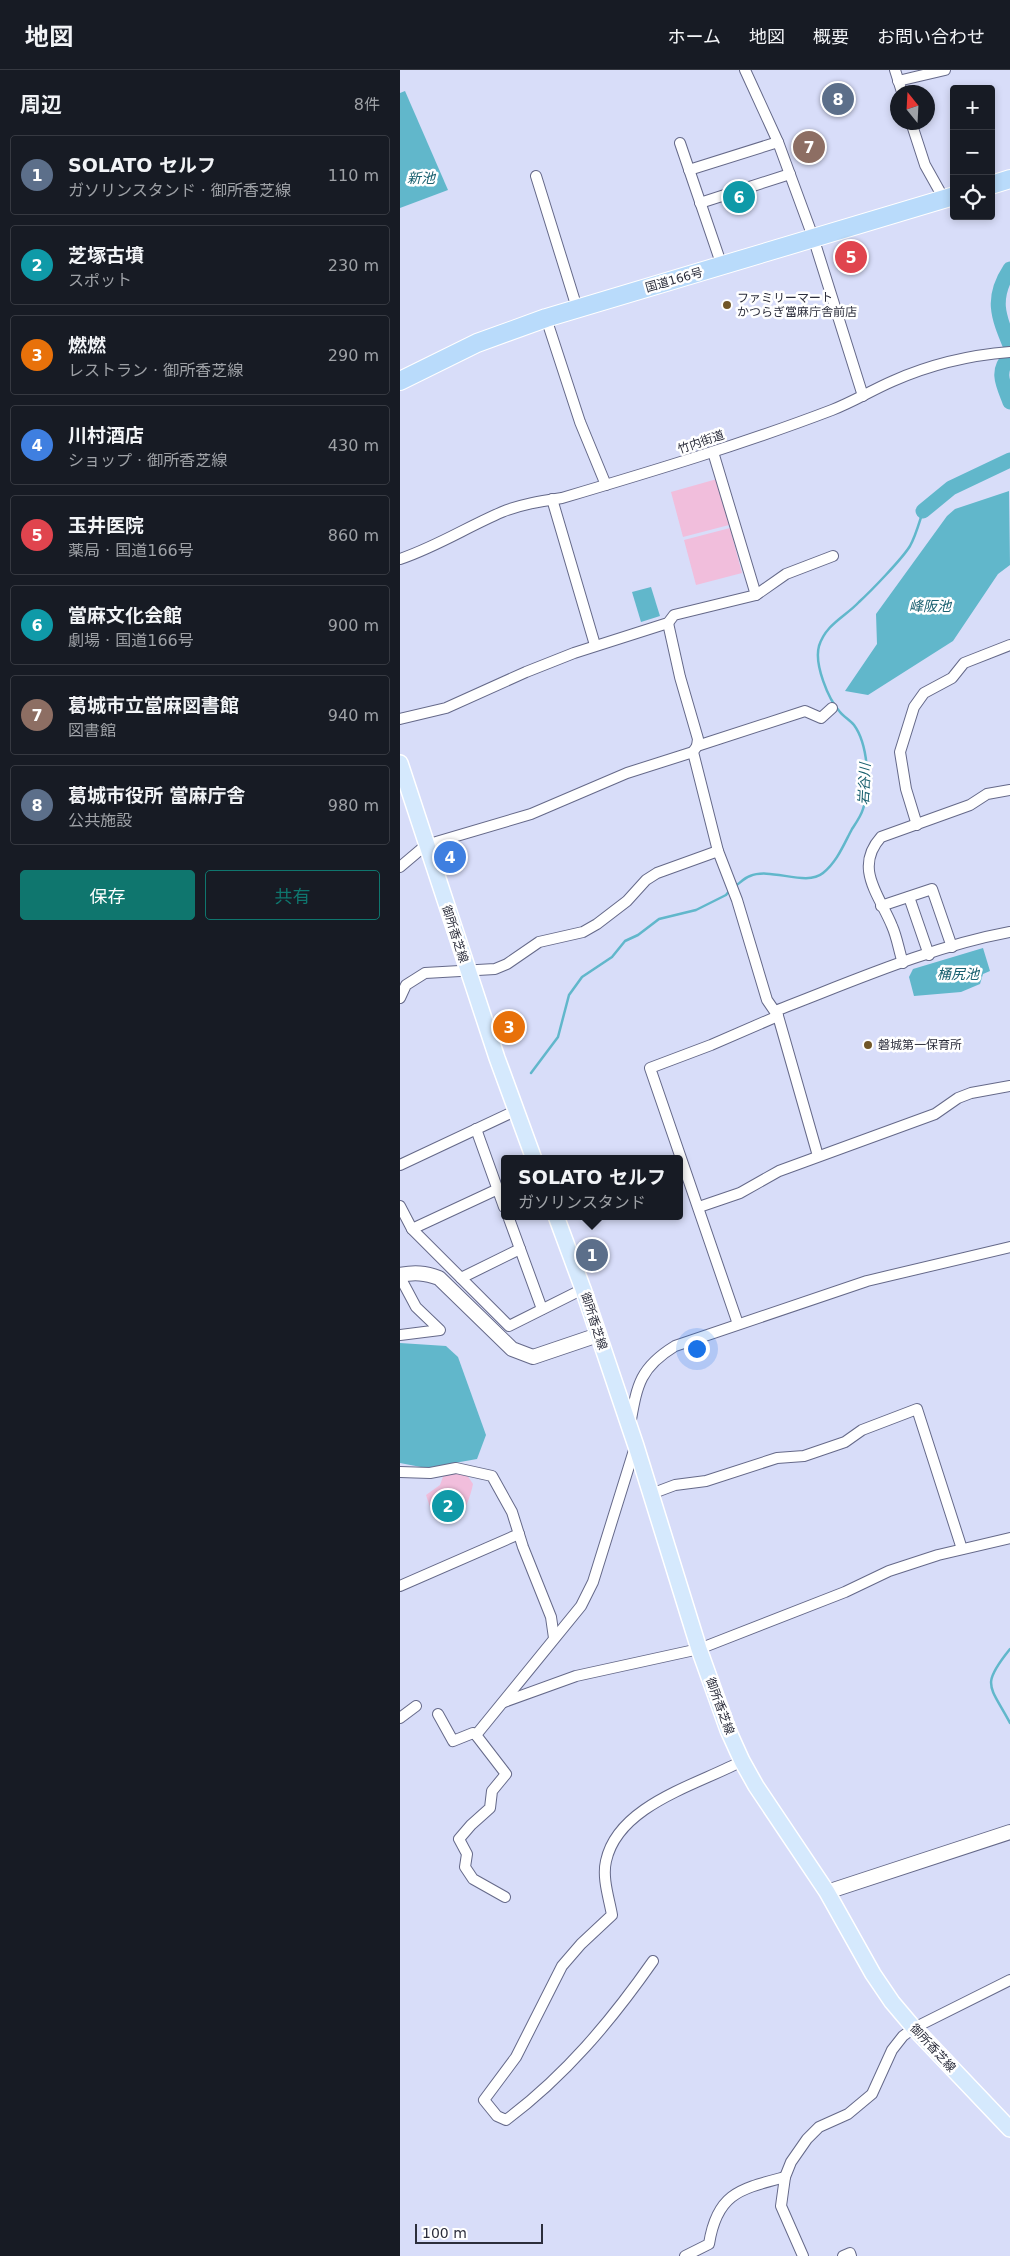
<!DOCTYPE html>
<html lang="ja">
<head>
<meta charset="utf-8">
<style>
	:root { --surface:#171b24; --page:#20242c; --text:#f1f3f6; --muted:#9ea1a6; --line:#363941; --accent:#0f766e }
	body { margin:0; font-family:"DejaVu Sans","Noto Sans JP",sans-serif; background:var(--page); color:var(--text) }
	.controls { position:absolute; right:15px; top:15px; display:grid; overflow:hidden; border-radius:5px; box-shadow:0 2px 8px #0003 }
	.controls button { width:45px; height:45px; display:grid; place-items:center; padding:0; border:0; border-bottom:1px solid var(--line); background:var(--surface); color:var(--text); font:25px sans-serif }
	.compass { position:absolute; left:490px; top:15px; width:45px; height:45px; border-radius:50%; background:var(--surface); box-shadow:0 2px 8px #0003; rotate:342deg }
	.scale { position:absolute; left:15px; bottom:12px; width:128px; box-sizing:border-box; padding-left:5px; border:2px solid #2c2e3c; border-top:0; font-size:14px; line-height:18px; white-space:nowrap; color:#2c2e3c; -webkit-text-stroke:4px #fff; paint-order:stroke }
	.you { position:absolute; left:296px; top:1278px; width:18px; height:18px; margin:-12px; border:4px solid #fff; border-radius:50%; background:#1a73e8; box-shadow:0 0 0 8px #1a73e833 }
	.badge { display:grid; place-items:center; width:32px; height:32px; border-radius:50%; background:var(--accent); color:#fff; font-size:16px; font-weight:700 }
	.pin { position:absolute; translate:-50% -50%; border:2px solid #fff; box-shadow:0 1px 5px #0006 }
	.popup { position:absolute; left:101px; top:1085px; width:182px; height:65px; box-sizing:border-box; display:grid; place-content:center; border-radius:5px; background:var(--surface); filter:drop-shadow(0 1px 4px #0005); font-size:16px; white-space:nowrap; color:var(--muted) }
	.popup b { font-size:19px; color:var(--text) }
	.popup::after { content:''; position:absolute; left:50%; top:100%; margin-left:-10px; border:10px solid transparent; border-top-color:var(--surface) }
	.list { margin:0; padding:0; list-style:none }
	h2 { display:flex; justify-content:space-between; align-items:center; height:65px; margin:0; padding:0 20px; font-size:21px }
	h2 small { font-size:16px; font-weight:400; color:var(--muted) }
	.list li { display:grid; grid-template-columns:32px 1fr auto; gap:15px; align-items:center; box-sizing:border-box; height:80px; margin:0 10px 10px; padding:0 10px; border:1px solid var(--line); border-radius:5px }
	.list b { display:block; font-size:19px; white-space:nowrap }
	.list p { margin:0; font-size:16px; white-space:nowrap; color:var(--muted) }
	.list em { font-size:16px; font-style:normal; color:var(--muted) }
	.actions { display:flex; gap:10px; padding:15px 20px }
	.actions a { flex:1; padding:11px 0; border:1px solid var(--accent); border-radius:5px; text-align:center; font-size:18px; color:var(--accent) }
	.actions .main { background:var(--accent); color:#fff }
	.icon { flex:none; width:28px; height:28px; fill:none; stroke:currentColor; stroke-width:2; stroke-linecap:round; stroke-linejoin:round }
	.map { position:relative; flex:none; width:610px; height:2186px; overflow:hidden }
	header { display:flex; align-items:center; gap:30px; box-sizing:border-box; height:70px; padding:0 25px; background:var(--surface); border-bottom:1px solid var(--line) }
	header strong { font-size:24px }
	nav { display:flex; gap:28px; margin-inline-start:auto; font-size:18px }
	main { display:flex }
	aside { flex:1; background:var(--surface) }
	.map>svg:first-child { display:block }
	.green { fill:#f1bedc }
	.water { fill:#61b7cb }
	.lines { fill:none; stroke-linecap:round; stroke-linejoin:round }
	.stream { stroke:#61b7cb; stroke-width:2.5 }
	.river { stroke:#61b7cb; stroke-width:15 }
	.street-casing { stroke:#656989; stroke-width:12 }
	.secondary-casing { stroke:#656989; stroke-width:16 }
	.primary-casing { stroke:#fff; stroke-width:18 }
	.highway-casing { stroke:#fff; stroke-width:20 }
	.street { stroke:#fff; stroke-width:10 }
	.secondary { stroke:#fff; stroke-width:14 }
	.primary { stroke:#d5e9fd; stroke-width:15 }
	.highway { stroke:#b9dbfb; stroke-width:18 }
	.poi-dot { fill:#715628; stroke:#fff; stroke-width:2 }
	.labels { text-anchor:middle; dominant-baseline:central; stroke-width:5; stroke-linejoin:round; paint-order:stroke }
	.street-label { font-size:12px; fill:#2c2e3c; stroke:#fff }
	.poi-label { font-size:12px; fill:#2c2e3c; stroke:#fff; text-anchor:start }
	.water-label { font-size:14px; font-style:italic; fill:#1a606f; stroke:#fff }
</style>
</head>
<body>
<header>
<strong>地図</strong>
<nav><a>ホーム</a><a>地図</a><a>概要</a><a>お問い合わせ</a></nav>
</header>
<main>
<aside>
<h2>周辺<small>8件</small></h2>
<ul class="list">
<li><span class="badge" style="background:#5c6f8a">1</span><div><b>SOLATO セルフ</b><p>ガソリンスタンド · 御所香芝線</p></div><em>110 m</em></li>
<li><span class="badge" style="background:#0f9aa8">2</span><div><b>芝塚古墳</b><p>スポット</p></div><em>230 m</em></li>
<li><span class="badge" style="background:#e8710a">3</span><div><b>燃燃</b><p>レストラン · 御所香芝線</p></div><em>290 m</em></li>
<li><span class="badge" style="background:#3f7fe0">4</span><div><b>川村酒店</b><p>ショップ · 御所香芝線</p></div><em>430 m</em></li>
<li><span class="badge" style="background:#e0444e">5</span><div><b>玉井医院</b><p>薬局 · 国道166号</p></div><em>860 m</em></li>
<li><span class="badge" style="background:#0f9aa8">6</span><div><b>當麻文化会館</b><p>劇場 · 国道166号</p></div><em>900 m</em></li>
<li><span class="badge" style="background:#8d6e63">7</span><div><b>葛城市立當麻図書館</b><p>図書館</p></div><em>940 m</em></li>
<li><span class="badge" style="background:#5c6f8a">8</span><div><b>葛城市役所 當麻庁舎</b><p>公共施設</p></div><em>980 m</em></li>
</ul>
<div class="actions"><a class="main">保存</a><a>共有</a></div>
</aside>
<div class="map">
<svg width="610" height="2186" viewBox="0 0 610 2186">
	<rect width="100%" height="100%" fill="#d8ddf9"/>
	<g class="green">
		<path d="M317,409l12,46 -46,12 -12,-45z"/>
		<path d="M330,458l12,45 -46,12 -12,-45z"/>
		<path d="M53,1401l14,4 6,9c-3,14 -10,38 -27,39l-14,-10 -6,-18 14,-10 4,-11z"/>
	</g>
	<g class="water">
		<path d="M5,21l43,99 -48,18v-115z"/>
		<path d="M609,421l1,74 -12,9 -45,67 -85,54 -23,-4 32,-47 -1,-30 71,-98 8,-7z"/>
		<path d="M251,517l9,29 -19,6 -9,-30z"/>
		<path d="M583,878l7,23 -7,3 -3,10 -19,8 -47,4 -5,-19 4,-8z"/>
		<path d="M0,1273l46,3 12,11 28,78 -9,24 -51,9 -26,-5z"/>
	</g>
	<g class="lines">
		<g class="stream">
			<path d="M334,817c5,-3 10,-9 16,-11 21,-9 56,11 73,-3 14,-11 21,-29 29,-44 4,-6 9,-13 11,-20 8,-21 5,-65 -9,-84 -4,-5 -10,-8 -14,-13 -12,-13 -26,-48 -21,-66 7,-22 26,-29 40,-44 12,-11 43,-43 51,-56 6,-11 9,-23 13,-35"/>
			<path d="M131,1003l27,-36 11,-42 13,-18 30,-20 13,-16 13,-6 21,-16 37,-9 30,-15 4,-5"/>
			<path d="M610,1579c-30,37 -20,36 0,74"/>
		</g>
		<g class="river">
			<path d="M610,199c-19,29 -12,47 0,76"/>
			<path d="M610,287c-15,14 -6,29 0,45"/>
			<path d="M523,441l28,-23 59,-28"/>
		</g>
		<g class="street-casing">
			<g id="street">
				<path d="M345,0l33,72 35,95 50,159"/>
				<path d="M495,0l7,22"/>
				<path d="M498,11l47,-11"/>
				<path d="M511,52l14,43 19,34"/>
				<path d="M280,73l42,123"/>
				<path d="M289,100l89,-28"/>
				<path d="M136,106l41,132"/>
				<path d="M300,133l90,-29"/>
				<path d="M146,248l34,104 26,63"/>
				<path d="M313,382l43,143"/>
				<path d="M152,429l43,146"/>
				<path d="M0,489c36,-12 67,-32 102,-47 19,-8 40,-11 60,-14 91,-27 181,-54 270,-88 21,-8 40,-20 61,-29 36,-16 78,-26 117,-29"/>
				<path d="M268,553l12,54 18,62 -1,7 -4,6 25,99 19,49 30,100 11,16 40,140"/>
				<path d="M0,649l46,-11 80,-36 48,-19 94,-30 6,-8 82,-20 30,-21 47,-18"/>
				<path d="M297,676l108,-35 16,7 11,-10"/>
				<path d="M517,755l-11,-36 -6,-37 14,-45 10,-14 28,-15 12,-15 46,-18"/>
				<path d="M0,797l26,-22 105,-31 96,-41 66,-21"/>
				<path d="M509,827l20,58"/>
				<path d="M481,836l51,-17 20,58"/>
				<path d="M503,893c-4,-12 -6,-26 -11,-37 -12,-30 -39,-58 -11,-89l89,-32 17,-11 23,-4"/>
				<path d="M0,928l6,-13 19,-12 70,-4 12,-5 32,-22 44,-10 14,-8 30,-23 19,-21 11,-7 61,-22"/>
				<path d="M375,941c76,-29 154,-64 235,-79"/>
				<path d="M76,1059l28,78"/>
				<path d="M0,1095l115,-54"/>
				<path d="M0,1136l12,23 97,97 74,-37"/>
				<path d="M299,1137l41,-14 39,-22 156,-57 23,-16 13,-5 39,-7"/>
				<path d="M108,1146l34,93"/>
				<path d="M12,1159l86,-40"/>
				<path d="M0,1207l16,30 24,23 -40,5"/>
				<path d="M61,1208l59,-29"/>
				<path d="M338,1254l-88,-256 61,-23 67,-29"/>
				<path d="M230,1355c7,-39 9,-57 45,-79l192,-65 143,-34"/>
				<path d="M0,1402l30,1 26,-5 36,8 20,36 11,35 28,70 3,21"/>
				<path d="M251,1424l24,-9 31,-4 71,-23 27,-2 41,-14 17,-12 55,-21 45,140"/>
				<path d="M0,1516l119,-52"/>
				<path d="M104,1632l72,-26 123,-27 146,-57 44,-21 49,-16 72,-17"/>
				<path d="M38,1644l15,27 20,-8 3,2"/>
				<path d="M0,1648l16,-12"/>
				<path d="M105,1827l-32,-18 -8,-12 2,-13 -8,-15 12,-14 19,-17 2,-17 14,-17 -30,-39 105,-129 12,-24 42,-135"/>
				<path d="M253,1891c-42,60 -88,115 -147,159l-9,-4 -13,-16 32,-43 46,-91 19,-22 31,-29c-3,-17 -10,-37 -6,-54 12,-56 91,-76 136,-100"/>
				<path d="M285,2186l24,-12c8,-51 31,-55 76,-67"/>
				<path d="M403,2186l-22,-50 4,-29 6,-15 16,-23 12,-12 29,-13 24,-20 20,-44 11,-14 11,-8 96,-48"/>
				<path d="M443,2186l7,-3 1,3"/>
			</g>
		</g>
		<g class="secondary-casing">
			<g id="secondary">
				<path d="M0,1205c15,-3 25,-2 39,3l73,71 21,8 65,-22"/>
				<path d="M427,1822l183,-60"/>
			</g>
		</g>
		<g class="primary-casing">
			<g id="primary">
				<path d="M0,693l97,295 37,101"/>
				<path d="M156,1146l27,73 53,157 63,203 29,81 14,31 14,25 71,106 46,82 19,28 22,26 96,101"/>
			</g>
		</g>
		<g class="highway-casing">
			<g id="highway">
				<path d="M591,115l19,-6"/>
				<path d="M0,311l77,-38 69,-25 408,-122"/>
			</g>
		</g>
		<use href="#street" class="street"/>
		<use href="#secondary" class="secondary"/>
		<use href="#primary" class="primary"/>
		<use href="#highway" class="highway"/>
	</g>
	<g class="poi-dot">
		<circle cx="327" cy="235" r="5"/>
		<circle cx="468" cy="975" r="5"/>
	</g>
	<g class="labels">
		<g class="street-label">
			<text transform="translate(274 210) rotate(-16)">国道166号</text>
			<text transform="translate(301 372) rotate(-19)">竹内街道</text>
			<text transform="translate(55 864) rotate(72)">御所香芝線</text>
			<text transform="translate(194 1251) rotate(72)">御所香芝線</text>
			<text transform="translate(320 1636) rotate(70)">御所香芝線</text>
			<text transform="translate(533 1978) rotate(47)">御所香芝線</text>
		</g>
		<g class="poi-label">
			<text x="337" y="228">ファミリーマート<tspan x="337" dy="14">かつらぎ當麻庁舎前店</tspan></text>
			<text x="478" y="975">磐城第一保育所</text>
		</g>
		<g class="water-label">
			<text x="21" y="108">新池</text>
			<text x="530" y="536">峰阪池</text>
			<text transform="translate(464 714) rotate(-87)">岩谷川</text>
			<text x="558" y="904">桶尻池</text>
		</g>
	</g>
</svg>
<div class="controls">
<button>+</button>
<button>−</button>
<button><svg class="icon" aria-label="locate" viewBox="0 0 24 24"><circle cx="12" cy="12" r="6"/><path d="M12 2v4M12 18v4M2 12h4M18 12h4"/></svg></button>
</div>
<svg class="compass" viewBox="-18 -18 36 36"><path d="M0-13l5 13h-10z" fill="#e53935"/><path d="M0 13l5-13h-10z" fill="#9ea1a6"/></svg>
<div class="scale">100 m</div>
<div class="you"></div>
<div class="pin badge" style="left:192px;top:1185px;background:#5c6f8a">1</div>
<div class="popup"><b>SOLATO セルフ</b>ガソリンスタンド</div>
<div class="pin badge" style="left:48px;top:1436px;background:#0f9aa8">2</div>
<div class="pin badge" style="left:109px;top:957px;background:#e8710a">3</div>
<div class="pin badge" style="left:50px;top:787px;background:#3f7fe0">4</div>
<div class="pin badge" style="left:451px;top:187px;background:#e0444e">5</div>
<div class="pin badge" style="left:339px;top:127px;background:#0f9aa8">6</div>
<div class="pin badge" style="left:409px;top:77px;background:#8d6e63">7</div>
<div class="pin badge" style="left:438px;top:29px;background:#5c6f8a">8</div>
</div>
</main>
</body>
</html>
